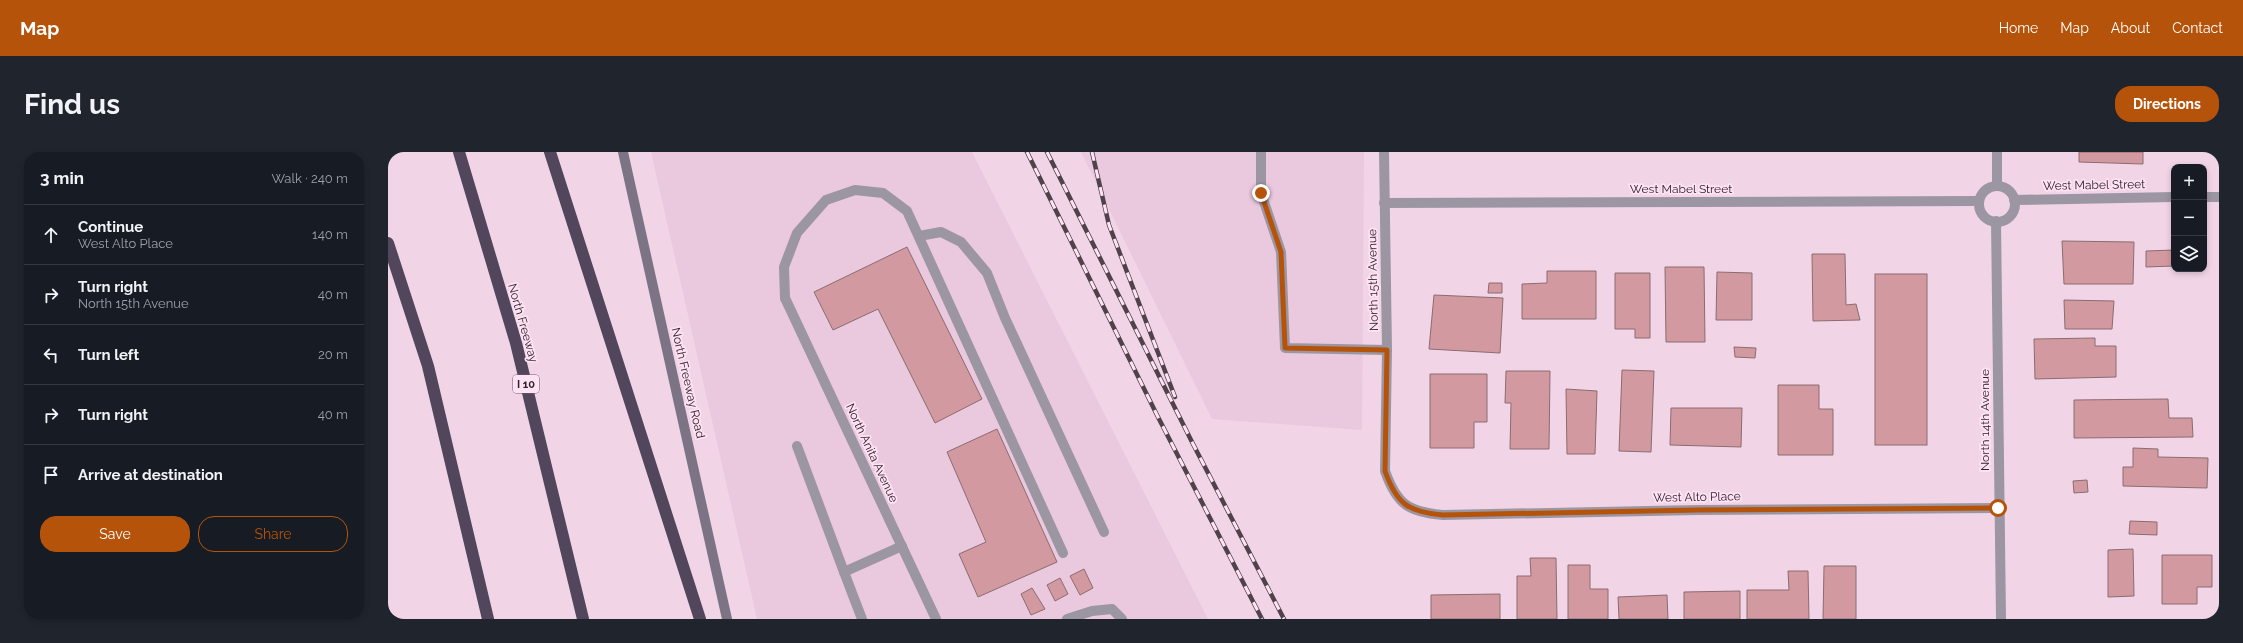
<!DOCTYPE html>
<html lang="en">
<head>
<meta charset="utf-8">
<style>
	:root { --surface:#171b24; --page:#20242c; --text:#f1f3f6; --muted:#9ea1a6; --line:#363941; --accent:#b45309 }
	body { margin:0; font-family:Raleway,sans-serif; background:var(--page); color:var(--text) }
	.controls { position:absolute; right:12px; top:12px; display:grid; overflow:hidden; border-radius:8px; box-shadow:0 2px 6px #0003 }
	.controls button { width:36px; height:36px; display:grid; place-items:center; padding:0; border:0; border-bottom:1px solid var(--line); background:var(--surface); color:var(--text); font:20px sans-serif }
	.stop { position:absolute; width:12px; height:12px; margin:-9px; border:3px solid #b45309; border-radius:50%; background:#fff }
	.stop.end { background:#b45309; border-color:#fff; box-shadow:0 1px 4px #0008 }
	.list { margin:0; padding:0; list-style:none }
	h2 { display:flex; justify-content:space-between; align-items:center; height:52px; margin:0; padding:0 16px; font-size:17px }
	h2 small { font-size:13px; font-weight:400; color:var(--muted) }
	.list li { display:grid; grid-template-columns:26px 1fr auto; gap:12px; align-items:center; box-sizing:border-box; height:60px; padding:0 16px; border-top:1px solid var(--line) }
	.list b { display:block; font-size:15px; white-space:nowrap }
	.list p { margin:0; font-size:13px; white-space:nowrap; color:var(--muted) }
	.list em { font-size:13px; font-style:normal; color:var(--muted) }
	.actions { display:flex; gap:8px; padding:12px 16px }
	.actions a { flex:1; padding:9px 0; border:1px solid var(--accent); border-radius:16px; text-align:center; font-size:14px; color:var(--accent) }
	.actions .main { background:var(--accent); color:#fff }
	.icon { flex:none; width:22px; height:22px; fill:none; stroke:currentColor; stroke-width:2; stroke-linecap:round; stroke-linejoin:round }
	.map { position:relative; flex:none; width:1831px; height:467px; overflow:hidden; border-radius:16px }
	header { display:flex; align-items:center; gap:24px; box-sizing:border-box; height:56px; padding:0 20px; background:var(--accent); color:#fff }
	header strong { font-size:19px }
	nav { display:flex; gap:22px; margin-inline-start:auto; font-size:14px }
	.intro { display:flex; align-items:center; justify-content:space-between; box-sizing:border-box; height:96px; padding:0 24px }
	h1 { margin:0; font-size:28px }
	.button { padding:10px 18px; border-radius:16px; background:var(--accent); color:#fff; font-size:14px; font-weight:700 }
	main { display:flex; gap:24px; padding:0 24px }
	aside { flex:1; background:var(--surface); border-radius:16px; box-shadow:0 2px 6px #0003 }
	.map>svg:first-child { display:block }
	.built { fill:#eac8de }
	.building { fill:#d399a1; stroke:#8a6c70 }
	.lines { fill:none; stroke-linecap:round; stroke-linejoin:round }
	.lane { stroke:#9c96a2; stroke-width:10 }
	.street { stroke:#9c96a2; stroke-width:10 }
	.secondary { stroke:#7c7484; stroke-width:10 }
	.highway { stroke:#52465c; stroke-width:12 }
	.rail-casing { stroke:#4f424a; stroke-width:4.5 }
	.rail { stroke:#ffe2f4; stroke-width:3; stroke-dasharray:9; stroke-linecap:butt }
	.route { stroke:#b45309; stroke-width:5 }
	.labels { text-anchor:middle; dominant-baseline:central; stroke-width:3.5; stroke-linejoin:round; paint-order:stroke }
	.shield { fill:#ffe2f4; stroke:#6d5d67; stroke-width:1 }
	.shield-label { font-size:11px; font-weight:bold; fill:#2e242b }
	.street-label { font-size:12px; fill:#2e242b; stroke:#ffe2f4 }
</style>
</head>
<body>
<header>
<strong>Map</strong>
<nav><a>Home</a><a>Map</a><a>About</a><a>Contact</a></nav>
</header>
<div class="intro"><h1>Find us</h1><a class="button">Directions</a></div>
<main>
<aside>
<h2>3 min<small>Walk · 240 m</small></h2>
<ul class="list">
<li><svg class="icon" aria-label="ahead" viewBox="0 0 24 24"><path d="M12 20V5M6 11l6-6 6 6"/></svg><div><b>Continue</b><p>West Alto Place</p></div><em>140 m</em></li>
<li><svg class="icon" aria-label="right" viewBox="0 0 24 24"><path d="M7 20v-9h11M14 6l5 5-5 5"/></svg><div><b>Turn right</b><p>North 15th Avenue</p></div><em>40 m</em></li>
<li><svg class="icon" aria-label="left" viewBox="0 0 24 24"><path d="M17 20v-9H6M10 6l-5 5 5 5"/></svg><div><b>Turn left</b></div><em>20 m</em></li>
<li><svg class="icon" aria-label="right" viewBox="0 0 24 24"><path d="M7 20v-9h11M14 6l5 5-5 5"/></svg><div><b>Turn right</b></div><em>40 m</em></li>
<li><svg class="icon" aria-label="arrive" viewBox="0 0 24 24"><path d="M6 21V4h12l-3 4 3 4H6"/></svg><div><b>Arrive at destination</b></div></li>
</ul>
<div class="actions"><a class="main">Save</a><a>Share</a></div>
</aside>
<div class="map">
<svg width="1831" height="467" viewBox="0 0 1831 467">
	<rect width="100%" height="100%" fill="#f1d5e7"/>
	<g class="built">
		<path d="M263,0h321l236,467h-451z"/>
		<path d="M693,0h283l-2,278 -150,-11z"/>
	</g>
	<g class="building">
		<path d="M1691,0h64v12l-64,-2z"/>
		<path d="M1674,89l72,1 -1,42h-69z"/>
		<path d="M519,95l75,152 -47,24 -57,-114 -45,21 -19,-38z"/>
		<path d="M1786,98v16l-28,1v-16z"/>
		<path d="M1424,102h33l1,51 10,-1 4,16 -47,1z"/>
		<path d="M1277,115h39l1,75h-39z"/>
		<path d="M1159,119h49v48h-74v-35l25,-1z"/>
		<path d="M1329,120l35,1v47h-36z"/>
		<path d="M1227,121h35v65h-15v-9h-20z"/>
		<rect x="1487" y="122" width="52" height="171"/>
		<path d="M1101,131h13v10h-14z"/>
		<path d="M1046,143l69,3 -3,55 -71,-4z"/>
		<path d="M1676,148l50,1 -2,28h-47z"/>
		<path d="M1707,186v8h21v31l-81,2 -1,-40z"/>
		<path d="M1346,195l22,1 -1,10 -20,-1z"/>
		<path d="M1234,218l32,1 -3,81 -32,-1z"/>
		<path d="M1118,219h44l-1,78h-39l1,-46h-6z"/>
		<path d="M1042,222h57v48h-13v26h-44z"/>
		<path d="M1390,233h41v24h14v46h-55z"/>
		<path d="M1178,237l31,2 -2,63h-28z"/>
		<path d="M1780,247l1,19h23l1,19 -119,1v-38z"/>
		<path d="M1283,256h71l-1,39 -71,-2z"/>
		<path d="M609,277l60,133 -79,35 -19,-43 27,-12 -39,-90z"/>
		<path d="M1745,296l25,1v8l50,1 -1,30 -84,-2v-19h10z"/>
		<path d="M1699,328l1,12 -14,1 -1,-12z"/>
		<path d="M1742,369l27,1v13l-28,-1z"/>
		<path d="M1745,397l1,47 -26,1v-47z"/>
		<path d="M1774,403h50v32h-15v17h-35z"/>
		<path d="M1142,406h26l1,61h-40v-43h14z"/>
		<path d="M1180,413h22v24h18v30h-40z"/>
		<path d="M1436,414h32v53h-33z"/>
		<path d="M696,417l9,19 -13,7 -10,-19z"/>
		<path d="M1400,419h20l1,48h-62v-29h42z"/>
		<path d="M672,426l8,16 -13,7 -8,-16z"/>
		<path d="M644,436l13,21 -14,6 -10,-21z"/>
		<path d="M1352,439v28h-56v-27z"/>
		<path d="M1112,442v25h-69v-24z"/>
		<path d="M1279,443l1,24h-49l-1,-22z"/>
	</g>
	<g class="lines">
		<g class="lane">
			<path d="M873,0v41l20,59 4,96 102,2"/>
			<path d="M531,84l22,-4 20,10 26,31 18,45 99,214"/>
			<path d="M397,146l-1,-31 13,-34 29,-33 29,-10 28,3 24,18 156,342"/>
			<path d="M409,294l47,126"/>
			<path d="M474,467l-18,-47 58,-26"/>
			<path d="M679,467l25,-8 20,-2 10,10"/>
		</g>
		<g class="street">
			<path d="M996,0l3,198 -2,121c12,34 24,41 58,44l255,-5 300,-2"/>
			<path d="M1609,0v34"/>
			<circle cx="1609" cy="52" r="18"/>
			<path d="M1816,45h15"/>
			<path d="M1626,48l160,-3"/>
			<path d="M996,51l595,-2"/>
			<path d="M1608,69l5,398"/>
			<path d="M397,146l151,321"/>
		</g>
		<path class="secondary" d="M235,0l104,467"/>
		<g class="highway">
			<path d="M71,0l57,191 67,276"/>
			<path d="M162,0l150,467"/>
			<path d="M0,91l40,123 60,253"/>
		</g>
		<g class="rail-casing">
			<g id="rail">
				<path d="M639,0l131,265 104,202"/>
				<path d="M659,0l146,292 91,175"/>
				<path d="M704,0l17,73 66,172"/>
			</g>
		</g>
		<use href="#rail" class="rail"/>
	</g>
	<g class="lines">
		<path class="route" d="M873,41l20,59 4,96 102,2 -2,121c12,34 24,41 58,44l255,-5 300,-2"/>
	</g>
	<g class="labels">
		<rect class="shield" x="125" y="223" width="26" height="18" rx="3"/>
		<g class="shield-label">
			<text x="138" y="232">I 10</text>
		</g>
		<g class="street-label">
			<text transform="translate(1706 33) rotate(-1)">West Mabel Street</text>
			<text x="1293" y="37">West Mabel Street</text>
			<text transform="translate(985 128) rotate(-91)">North 15th Avenue</text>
			<text transform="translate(135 171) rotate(74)">North Freeway</text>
			<text transform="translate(300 231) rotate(77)">North Freeway Road</text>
			<text transform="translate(1597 268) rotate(-90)">North 14th Avenue</text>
			<text transform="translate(484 301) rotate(65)">North Anita Avenue</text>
			<text transform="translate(1309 345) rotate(-1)">West Alto Place</text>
		</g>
	</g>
</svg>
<div class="controls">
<button>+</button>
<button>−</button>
<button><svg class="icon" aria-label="layers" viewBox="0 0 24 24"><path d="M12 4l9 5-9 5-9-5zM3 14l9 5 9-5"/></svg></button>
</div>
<div class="stop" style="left:1610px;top:356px"></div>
<div class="stop end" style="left:873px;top:41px"></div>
</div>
</main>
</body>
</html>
